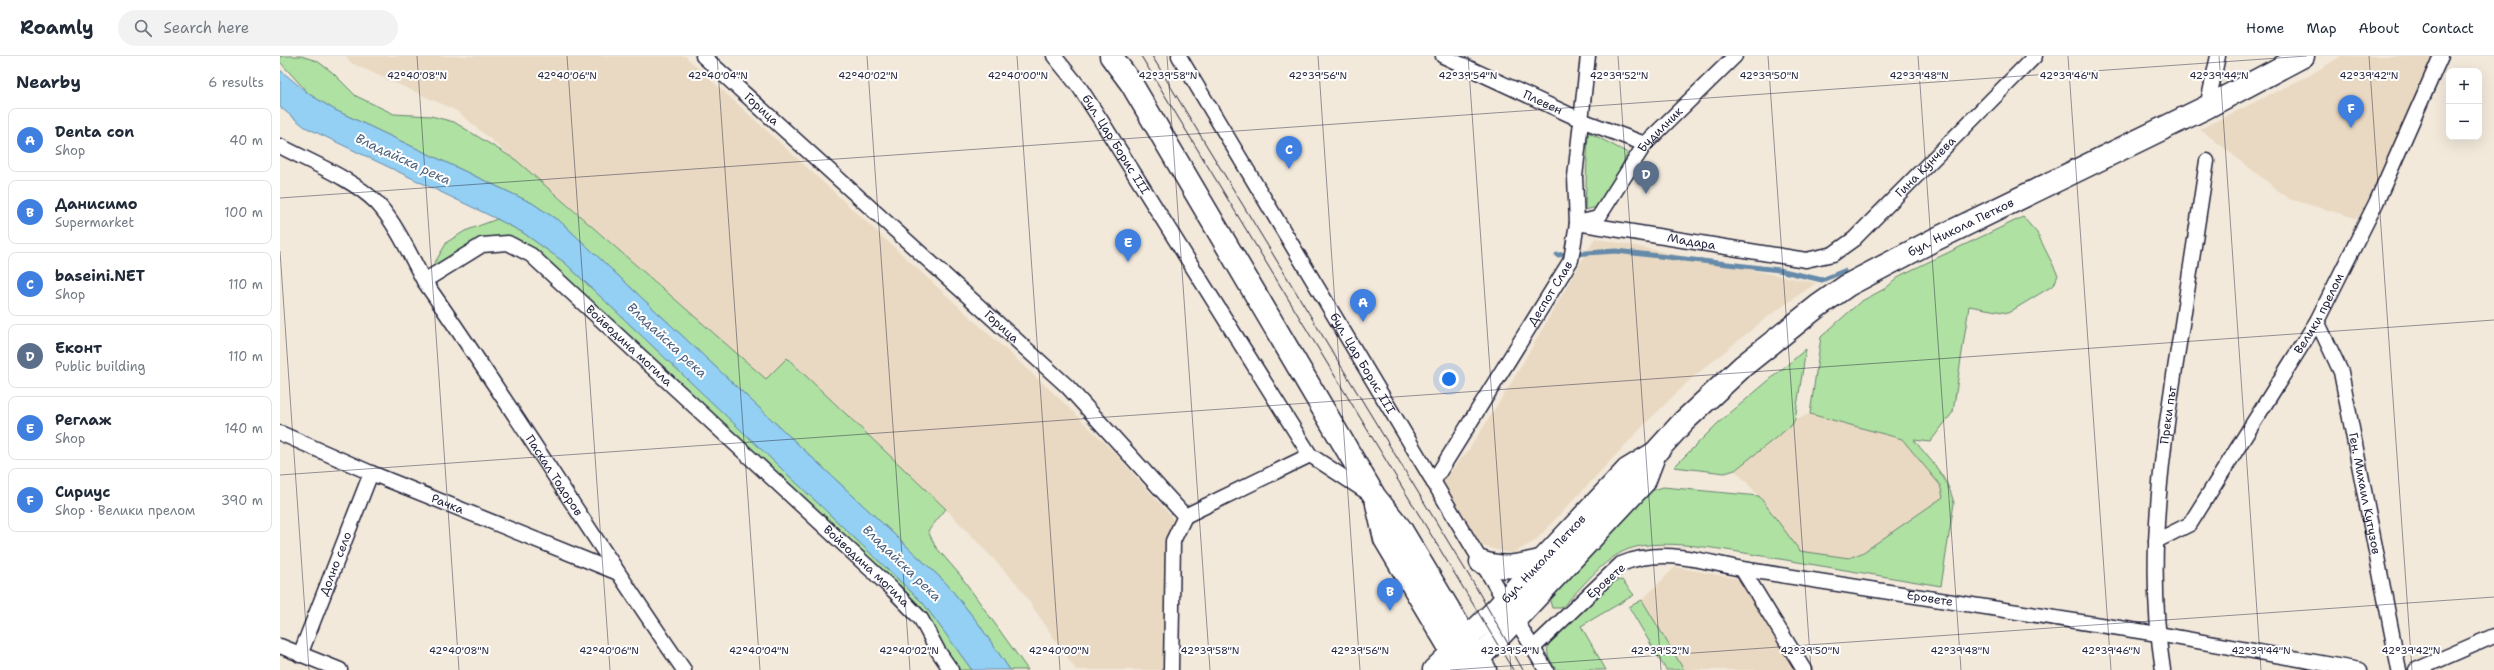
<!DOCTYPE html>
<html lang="en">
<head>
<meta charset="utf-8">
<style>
	:root { --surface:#fff; --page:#f2f2f3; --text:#1f2937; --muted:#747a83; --line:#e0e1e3; --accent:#2563eb }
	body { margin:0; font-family:"Shantell Sans",sans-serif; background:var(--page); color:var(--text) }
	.controls { position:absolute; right:12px; top:12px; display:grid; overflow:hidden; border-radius:8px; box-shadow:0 4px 16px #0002 }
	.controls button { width:36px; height:36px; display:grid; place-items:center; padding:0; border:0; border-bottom:1px solid var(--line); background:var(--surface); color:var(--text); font:20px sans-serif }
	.you { position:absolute; left:1169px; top:323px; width:14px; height:14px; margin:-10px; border:3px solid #fff; border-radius:50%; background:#1a73e8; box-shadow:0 0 0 6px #1a73e833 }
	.badge { display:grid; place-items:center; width:26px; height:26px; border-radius:50%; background:var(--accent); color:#fff; font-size:13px; font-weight:700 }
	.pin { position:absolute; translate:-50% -33px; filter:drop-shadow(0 1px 2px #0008) }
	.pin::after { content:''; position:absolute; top:21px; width:14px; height:12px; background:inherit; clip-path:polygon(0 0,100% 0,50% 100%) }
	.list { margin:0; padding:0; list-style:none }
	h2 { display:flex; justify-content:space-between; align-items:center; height:52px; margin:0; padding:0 16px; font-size:17px }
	h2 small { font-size:13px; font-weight:400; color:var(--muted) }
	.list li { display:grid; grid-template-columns:26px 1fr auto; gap:12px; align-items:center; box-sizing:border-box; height:64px; margin:0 8px 8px; padding:0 8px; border:1px solid var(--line); border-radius:8px }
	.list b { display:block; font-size:15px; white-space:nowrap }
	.list p { margin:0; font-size:13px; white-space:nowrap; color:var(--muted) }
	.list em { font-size:13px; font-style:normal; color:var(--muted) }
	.icon { flex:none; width:22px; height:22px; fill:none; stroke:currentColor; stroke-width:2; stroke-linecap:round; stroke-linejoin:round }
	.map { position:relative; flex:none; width:2214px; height:614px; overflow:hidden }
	header { display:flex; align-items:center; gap:24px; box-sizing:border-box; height:56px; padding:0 20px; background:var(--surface); border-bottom:1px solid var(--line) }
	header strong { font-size:19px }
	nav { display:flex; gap:22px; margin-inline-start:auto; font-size:14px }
	.search { width:280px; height:36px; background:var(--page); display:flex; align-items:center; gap:10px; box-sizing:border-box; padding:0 14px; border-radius:22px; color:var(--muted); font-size:15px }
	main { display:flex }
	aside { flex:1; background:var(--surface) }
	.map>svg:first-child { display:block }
	.built { fill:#e9d9c2 }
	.green { fill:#aee1a2; stroke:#68826e }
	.water { fill:#93d0f4; stroke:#668aaa }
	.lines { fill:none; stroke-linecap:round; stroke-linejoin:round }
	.stream { stroke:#668aaa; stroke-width:5 }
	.minor-casing { stroke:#22223b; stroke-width:17 }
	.primary-casing { stroke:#22223b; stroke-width:25 }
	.trunk-casing { stroke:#22223b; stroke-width:25 }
	.minor { stroke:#fff; stroke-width:14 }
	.primary { stroke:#fff; stroke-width:22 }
	.trunk { stroke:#fff; stroke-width:22 }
	.tram { stroke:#22223b; stroke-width:1 }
	.ticks { fill:none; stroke:#22223b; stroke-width:1; stroke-opacity:0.45 }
	.labels { text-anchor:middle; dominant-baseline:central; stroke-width:4; stroke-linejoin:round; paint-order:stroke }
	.street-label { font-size:12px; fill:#22223b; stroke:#fff }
	.water-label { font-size:13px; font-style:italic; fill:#4a5f7c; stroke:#fff }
	.ticks-label { font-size:10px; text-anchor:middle; fill:#22223b; stroke:#fff; stroke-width:4; stroke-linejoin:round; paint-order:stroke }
</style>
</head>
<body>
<header>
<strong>Roamly</strong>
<div class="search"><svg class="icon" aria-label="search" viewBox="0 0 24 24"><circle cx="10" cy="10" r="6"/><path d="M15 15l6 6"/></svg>Search here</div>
<nav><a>Home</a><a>Map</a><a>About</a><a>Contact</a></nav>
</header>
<main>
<aside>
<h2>Nearby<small>6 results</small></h2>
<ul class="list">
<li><span class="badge" style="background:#3f7fe0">A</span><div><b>Denta con</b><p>Shop</p></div><em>40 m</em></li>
<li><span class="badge" style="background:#3f7fe0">B</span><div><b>Данисимо</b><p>Supermarket</p></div><em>100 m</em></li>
<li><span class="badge" style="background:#3f7fe0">C</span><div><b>baseini.NET</b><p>Shop</p></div><em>110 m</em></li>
<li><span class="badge" style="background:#5c6f8a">D</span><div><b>Еконт</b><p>Public building</p></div><em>110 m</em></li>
<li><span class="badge" style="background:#3f7fe0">E</span><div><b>Реглаж</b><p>Shop</p></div><em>140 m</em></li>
<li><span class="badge" style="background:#3f7fe0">F</span><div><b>Сириус</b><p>Shop · Велики прелом</p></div><em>390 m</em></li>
</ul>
</aside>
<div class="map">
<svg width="2214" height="614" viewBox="0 0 2214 614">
	<rect width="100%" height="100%" fill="#f2e9db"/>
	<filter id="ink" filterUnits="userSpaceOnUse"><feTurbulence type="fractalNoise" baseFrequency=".025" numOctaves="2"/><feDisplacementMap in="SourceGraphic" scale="8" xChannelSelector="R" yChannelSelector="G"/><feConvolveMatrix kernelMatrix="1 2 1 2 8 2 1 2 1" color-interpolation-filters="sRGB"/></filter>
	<g filter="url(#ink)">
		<g class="built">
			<path d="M66,0h339l376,344 53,52 57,64 3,9 -9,18v127h-89l-59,-86 -71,-75 -159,-151 -21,21 -193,-170 -116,-98 -106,-48z"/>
			<path d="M2061,0h92l-74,163 -70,-20 -89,-70 110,-54z"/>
			<path d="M1315,182l221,45 -50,35 -74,60 -45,44 -112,119 -23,13 -30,-8 -41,-64 27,-31 42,-66z"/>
			<path d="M1530,358l92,25 38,46 3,12 -81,56 -13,5 -49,-7 -41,-55 -24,-26 57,-45 3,-6z"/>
			<path d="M1395,511l66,12 54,91h-111l-42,-70z"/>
		</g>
		<g class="green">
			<path d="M0,0h21l16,5 15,11 24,24 38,18 37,2 23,6 62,38 250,219 21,-21 159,151 -18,22 7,15 25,29 68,95h-18l-32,-47 -32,-40 -384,-360 -30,-20 -197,-93 -26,-16 -29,-32z"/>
			<path d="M1308,76l40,21 -27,53 -16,4z"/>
			<path d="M1743,161l14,16 21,42 -4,10 -46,28 -39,-7 -16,106 -23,30 -16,-2c16,20 34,37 40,63l-13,83c-54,-9 -108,-18 -161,-27 -39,-6 -115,-23 -151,-10 -26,9 -48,40 -68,59h-9l-2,-7 2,-3 32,-39 67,-68 12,-4 96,9 41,55 49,7 13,-5 81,-56 -3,-12 -38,-46 -92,-25 11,-77 39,-35 26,-14 15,-13z"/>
			<path d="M217,163l25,13 42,30 171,162 188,179 49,67h-21l-31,-51 -388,-364 -50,-10 -58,36 23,-39 18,-11z"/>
			<path d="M1526,293l-11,70 -3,6 -57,45 -10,3 -51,-6 43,-43z"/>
			<path d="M1342,524l12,15 -53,31 25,44h-50c-6,-11 -12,-17 -6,-29l62,-59z"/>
			<path d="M1362,544l42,70h-18l-37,-63z"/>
		</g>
		<path class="water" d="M0,14l29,24 26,16 197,93 30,20 384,360 32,40 32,47h-38l-49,-67 -359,-341 -42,-30 -25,-13 -192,-92 -25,-20z"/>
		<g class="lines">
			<path class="stream" d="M1277,199l59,-4 163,19 43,10 22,-9"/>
			<g class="minor-casing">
				<g id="minor">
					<path id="s1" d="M423,0l364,330 118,130 125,-61"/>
					<path id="s2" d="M774,0l26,32 22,34 208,333 61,40"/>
					<path id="s3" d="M899,0l367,614"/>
					<path id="s4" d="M1163,0l138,64 64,24"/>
					<path d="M1927,51l11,-51"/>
					<path id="s5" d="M0,90c30,16 73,33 97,57 20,22 33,52 47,78l58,-36 26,-2 23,12 362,335 28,29 17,32 13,19"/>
					<path id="s6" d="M1302,166l16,-4 47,-74 90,-88"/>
					<path id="s7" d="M1297,167l229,37 27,-6 21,-15 181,-183"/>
					<path id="s8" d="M144,225c90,128 171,261 260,389"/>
					<path id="s9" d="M2037,265l24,51 58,298"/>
					<path id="s10" d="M0,377l91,40 245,99"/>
					<path id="s11" d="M1153,426l138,-222 6,-37 -2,-46 13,-121"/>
					<path id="s12" d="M1876,485l34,-17 127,-203 59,-118 65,-147"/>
					<path d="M1462,513l62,101"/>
					<path d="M0,590l60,24"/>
					<path id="s13" d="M1253,592l88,-84c40,-17 81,-3 121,5l416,65 202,36"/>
					<path id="s14" d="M20,599l71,-182"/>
					<path d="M891,614l2,-129 12,-25"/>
					<path id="s15" d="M1883,614c-18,-113 0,-227 18,-339 9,-57 17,-113 26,-170"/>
					<path d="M2136,614l78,-34"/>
				</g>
			</g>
			<g class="primary-casing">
				<g id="primary">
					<path d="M831,0l20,27 244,414 25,31 85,142"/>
					<path d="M1097,448l8,35 78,131"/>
				</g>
			</g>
			<g class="trunk-casing">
				<g id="trunk">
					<path d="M1201,506c21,8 38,4 59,-1"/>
					<path id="s16" d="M1154,614l57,-55 136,-145 28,-17 29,-32 59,-55 75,-60 30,-21 84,-44 275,-134 96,-51"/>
					<path d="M1188,614l176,-188 11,-29"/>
				</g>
			</g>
			<use href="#minor" class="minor"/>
			<use href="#primary" class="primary"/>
			<use href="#trunk" class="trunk"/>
			<g class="tram">
				<path d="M861,0l372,614"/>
				<path d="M872,0l322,528 49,86"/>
			</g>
		</g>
	</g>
	<path class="ticks" d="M137,0l42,614M287,0l43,614M437,0l43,614M587,0l43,614M737,0l43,614M887,0l43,614M1038,0l42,614M1188,0l43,614M1338,0l43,614M1488,0l43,614M1638,0l43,614M1788,0l43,614M1939,0l42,614M2089,0l43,614M0,142l2027,-142M0,195l29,419M0,419l2214,-155M1170,614l1044,-73"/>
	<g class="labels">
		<g class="street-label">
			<text stroke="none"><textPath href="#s4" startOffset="110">Плевен</textPath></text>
			<text stroke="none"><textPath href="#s1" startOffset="79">Горица</textPath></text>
			<text stroke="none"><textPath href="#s6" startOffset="125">Будилник</textPath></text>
			<text stroke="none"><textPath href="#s2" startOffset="108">бул. Цар Борис III</textPath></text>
			<text stroke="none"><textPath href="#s7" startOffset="387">Гина Кунчева</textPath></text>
			<text stroke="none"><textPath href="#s16" startOffset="694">бул. Никола Петков</textPath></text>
			<text stroke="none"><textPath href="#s7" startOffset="116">Мадара</textPath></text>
			<text stroke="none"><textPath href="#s11" startOffset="222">Деспот Слав</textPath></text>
			<text stroke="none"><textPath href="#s12" startOffset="285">Велики прелом</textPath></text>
			<text stroke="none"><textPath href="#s1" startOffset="403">Горица</textPath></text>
			<text stroke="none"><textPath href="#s5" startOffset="458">Войводина могила</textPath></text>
			<text stroke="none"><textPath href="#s3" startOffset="358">бул. Цар Борис III</textPath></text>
			<text stroke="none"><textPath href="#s15" startOffset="256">Преки път</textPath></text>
			<text stroke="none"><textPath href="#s8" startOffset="234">Паскал Тодоров</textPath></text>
			<text stroke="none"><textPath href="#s9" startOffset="180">Ген. Михаил Кутузов</textPath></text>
			<text stroke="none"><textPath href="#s10" startOffset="182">Рачка</textPath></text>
			<text stroke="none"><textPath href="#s16" startOffset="156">бул. Никола Петков</textPath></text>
			<text stroke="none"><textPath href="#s14" startOffset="98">Долно село</textPath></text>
			<text stroke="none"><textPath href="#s5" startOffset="782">Войводина могила</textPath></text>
			<text transform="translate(1326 525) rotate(-41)">Еровете</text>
			<text stroke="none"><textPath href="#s13" startOffset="435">Еровете</textPath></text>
		</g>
		<g class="water-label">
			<text transform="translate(123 103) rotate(25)">Владайска река</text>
			<text transform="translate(387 284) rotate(43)">Владайска река</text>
			<text transform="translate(622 507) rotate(44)">Владайска река</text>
		</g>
	</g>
	<g class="ticks-label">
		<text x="137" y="23">42°40'08"N</text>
		<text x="287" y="23">42°40'06"N</text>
		<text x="438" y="23">42°40'04"N</text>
		<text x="588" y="23">42°40'02"N</text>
		<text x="738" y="23">42°40'00"N</text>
		<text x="888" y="23">42°39'58"N</text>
		<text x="1038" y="23">42°39'56"N</text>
		<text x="1188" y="23">42°39'54"N</text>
		<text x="1339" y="23">42°39'52"N</text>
		<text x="1489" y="23">42°39'50"N</text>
		<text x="1639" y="23">42°39'48"N</text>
		<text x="1789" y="23">42°39'46"N</text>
		<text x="1939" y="23">42°39'44"N</text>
		<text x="2089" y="23">42°39'42"N</text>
		<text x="179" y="598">42°40'08"N</text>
		<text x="329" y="598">42°40'06"N</text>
		<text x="479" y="598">42°40'04"N</text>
		<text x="629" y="598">42°40'02"N</text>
		<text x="779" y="598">42°40'00"N</text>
		<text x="930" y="598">42°39'58"N</text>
		<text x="1080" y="598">42°39'56"N</text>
		<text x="1230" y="598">42°39'54"N</text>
		<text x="1380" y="598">42°39'52"N</text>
		<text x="1530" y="598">42°39'50"N</text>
		<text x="1680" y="598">42°39'48"N</text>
		<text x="1831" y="598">42°39'46"N</text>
		<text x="1981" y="598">42°39'44"N</text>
		<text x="2131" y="598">42°39'42"N</text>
	</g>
</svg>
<div class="controls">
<button>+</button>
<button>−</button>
</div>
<div class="you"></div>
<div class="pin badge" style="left:1083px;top:266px;background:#3f7fe0">A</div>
<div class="pin badge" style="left:1110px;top:555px;background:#3f7fe0">B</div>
<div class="pin badge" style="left:1009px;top:113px;background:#3f7fe0">C</div>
<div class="pin badge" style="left:1366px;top:138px;background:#5c6f8a">D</div>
<div class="pin badge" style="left:848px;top:206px;background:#3f7fe0">E</div>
<div class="pin badge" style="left:2071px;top:72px;background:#3f7fe0">F</div>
</div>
</main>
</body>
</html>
